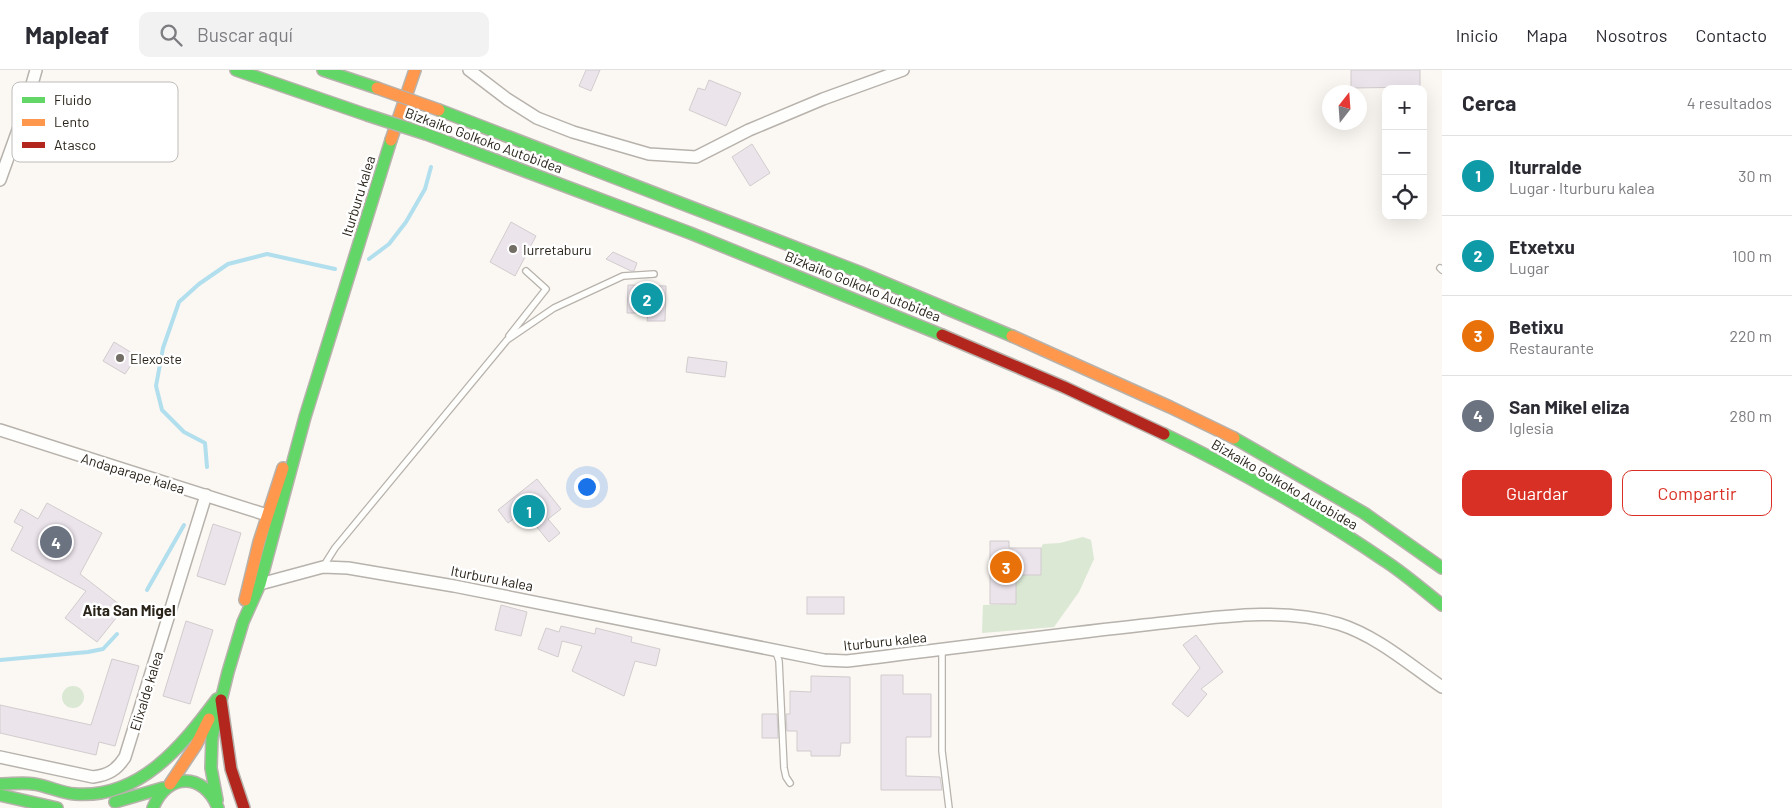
<!DOCTYPE html>
<html lang="es">
<head>
<meta charset="utf-8">
<style>
	:root { --surface:#fff; --page:#f2f2f3; --text:#2b2b33; --muted:#7c7c81; --line:#e1e1e2; --accent:#d93025 }
	body { margin:0; font-family:Barlow,sans-serif; background:var(--page); color:var(--text) }
	.controls { position:absolute; right:15px; top:15px; display:grid; overflow:hidden; border-radius:10px; box-shadow:0 5px 20px #0002 }
	.controls button { width:45px; height:45px; display:grid; place-items:center; padding:0; border:0; border-bottom:1px solid var(--line); background:var(--surface); color:var(--text); font:25px sans-serif }
	.compass { position:absolute; left:1322px; top:15px; width:45px; height:45px; border-radius:50%; background:var(--surface); box-shadow:0 5px 20px #0002; rotate:17deg }
	.you { position:absolute; left:586px; top:416px; width:18px; height:18px; margin:-12px; border:4px solid #fff; border-radius:50%; background:#1a73e8; box-shadow:0 0 0 8px #1a73e833 }
	.badge { display:grid; place-items:center; width:32px; height:32px; border-radius:50%; background:var(--accent); color:#fff; font-size:16px; font-weight:700 }
	.pin { position:absolute; translate:-50% -50%; border:2px solid #fff; box-shadow:0 1px 5px #0006 }
	.list { margin:0; padding:0; list-style:none }
	h2 { display:flex; justify-content:space-between; align-items:center; height:65px; margin:0; padding:0 20px; font-size:21px }
	h2 small { font-size:16px; font-weight:400; color:var(--muted) }
	.list li { display:grid; grid-template-columns:32px 1fr auto; gap:15px; align-items:center; box-sizing:border-box; height:80px; padding:0 20px; border-top:1px solid var(--line) }
	.list b { display:block; font-size:19px; white-space:nowrap }
	.list p { margin:0; font-size:16px; white-space:nowrap; color:var(--muted) }
	.list em { font-size:16px; font-style:normal; color:var(--muted) }
	.actions { display:flex; gap:10px; padding:15px 20px }
	.actions a { flex:1; padding:11px 0; border:1px solid var(--accent); border-radius:10px; text-align:center; font-size:18px; color:var(--accent) }
	.actions .main { background:var(--accent); color:#fff }
	.icon { flex:none; width:28px; height:28px; fill:none; stroke:currentColor; stroke-width:2; stroke-linecap:round; stroke-linejoin:round }
	.map { position:relative; flex:none; width:1442px; height:738px; overflow:hidden }
	header { display:flex; align-items:center; gap:30px; box-sizing:border-box; height:70px; padding:0 25px; background:var(--surface); border-bottom:1px solid var(--line) }
	header strong { font-size:24px }
	nav { display:flex; gap:28px; margin-inline-start:auto; font-size:18px }
	.search { width:350px; height:45px; background:var(--page); display:flex; align-items:center; gap:12px; box-sizing:border-box; padding:0 18px; border-radius:10px; color:var(--muted); font-size:19px }
	main { display:flex }
	aside { flex:1; background:var(--surface) }
	.map>svg:first-child { display:block }
	.green { fill:#dae8d4 }
	.lines { fill:none; stroke-linecap:round; stroke-linejoin:round }
	.stream { stroke:#b1dfee; stroke-width:4 }
	.building { fill:#ece4eb; stroke:#d1ccce }
	.lane-casing { stroke:#b7b2ab; stroke-width:8 }
	.street-casing { stroke:#b7b2ab; stroke-width:14 }
	.fast-casing { stroke:#b7b2ab; stroke-width:14 }
	.slow-casing { stroke:#b7b2ab; stroke-width:14 }
	.jam-casing { stroke:#b7b2ab; stroke-width:14 }
	.lane { stroke:#fefefd; stroke-width:5.5 }
	.street { stroke:#fefefd; stroke-width:11 }
	.fast { stroke:#63d668; stroke-width:11 }
	.slow { stroke:#ff974d; stroke-width:11 }
	.jam { stroke:#b3261e; stroke-width:11 }
	.fast-bridge-casing { stroke:#b7b2ab; stroke-width:14; stroke-linecap:butt }
	.slow-bridge-casing { stroke:#b7b2ab; stroke-width:14; stroke-linecap:butt }
	.fast-bridge { stroke:#63d668; stroke-width:11 }
	.slow-bridge { stroke:#ff974d; stroke-width:11 }
	.poi-dot { fill:#726d65; stroke:#fff; stroke-width:2 }
	.labels { text-anchor:middle; dominant-baseline:central; stroke-width:5; stroke-linejoin:round; paint-order:stroke }
	.street-label { font-size:14px; fill:#292319; stroke:#fff }
	.poi-label { font-size:14px; fill:#292319; stroke:#fff; text-anchor:start }
	.neighbourhood-label { font-size:15px; font-weight:bold; fill:#292319; stroke:#fff }
	.key { fill:#fff; stroke:#bfbdba; stroke-width:1 }
	.key-label { font-size:14px; fill:#292319 }
</style>
</head>
<body>
<header>
<strong>Mapleaf</strong>
<div class="search"><svg class="icon" aria-label="search" viewBox="0 0 24 24"><circle cx="10" cy="10" r="6"/><path d="M15 15l6 6"/></svg>Buscar aquí</div>
<nav><a>Inicio</a><a>Mapa</a><a>Nosotros</a><a>Contacto</a></nav>
</header>
<main>
<div class="map">
<svg width="1442" height="738" viewBox="0 0 1442 738">
	<rect width="100%" height="100%" fill="#fbf7f2"/>
	<g class="green">
		<path d="M1083,467l8,3 3,19 -15,33 -25,35 -72,6 1,-28 33,-1v-29l25,-27 2,-4 17,-1z"/>
		<circle cx="73" cy="627" r="11"/>
	</g>
	<g class="lines">
		<g class="stream">
			<path d="M369,189l20,-15 17,-22 19,-33 6,-22"/>
			<path d="M207,397l-2,-24 -21,-11 -22,-22 -6,-24 7,-38 16,-46 20,-18 29,-20 39,-10 68,15"/>
			<path d="M147,520l37,-65"/>
			<path d="M0,590l88,-8 15,-3 14,-15"/>
		</g>
	</g>
	<g class="building">
		<path d="M586,0h14l-9,21 -12,-5z"/>
		<path d="M1351,0h69v17l-69,1z"/>
		<path d="M709,10l32,13 -15,33 -37,-16 9,-22 7,2z"/>
		<path d="M752,74l18,29 -20,13 -18,-29z"/>
		<path d="M511,152l25,14 -21,40 -25,-14z"/>
		<path d="M613,182l24,11 -3,8h-3l-25,-12z"/>
		<path d="M628,215l38,1 -1,35h-18l1,-8h-21z"/>
		<path d="M114,272l23,14 -12,18 -22,-13z"/>
		<path d="M688,287l39,5 -2,15 -39,-5z"/>
		<path d="M537,409l24,30 -13,10 12,14 -11,9 -25,-31 -16,12 -10,-13z"/>
		<path d="M47,433l55,30 -22,41 44,34 -27,34 -32,-24 21,-27 -75,-41 12,-23 -9,-5 7,-13 17,10z"/>
		<path d="M213,454l28,9 -16,52 -28,-9z"/>
		<path d="M990,471h19v7h32v27h-25v29h-26z"/>
		<rect x="807" y="527" width="37" height="17"/>
		<path d="M501,535l26,7 -6,24 -26,-6z"/>
		<path d="M186,551l27,9 -23,74 -27,-8z"/>
		<path d="M561,556l34,8 1,-6 36,9 -1,5 29,7 -4,17 -21,-5 -11,35 -52,-25 10,-25 -20,-5 -4,16 -20,-8 8,-21 13,4z"/>
		<path d="M1196,565l27,37 -22,17 6,5 -19,23 -16,-13 28,-36 -17,-23z"/>
		<path d="M112,589l27,7 -24,80 -16,-4 -3,13 -96,-22v-28l91,20z"/>
		<path d="M881,605h22v19h28v43h-25v39l34,1 2,13h-61z"/>
		<path d="M811,606l39,1v66h-9l-1,13h-29v-5h-14v-20h-10l-1,-17h4v-23l21,1z"/>
		<path d="M762,644h15l1,24h-16z"/>
	</g>
	<g class="lines">
		<g class="lane-casing">
			<g id="lane">
				<path d="M1440,198l2,2"/>
				<path d="M509,266l37,-47 -20,-18"/>
				<path d="M323,497l12,-19 172,-208 47,-32 69,-32 31,-2"/>
				<path d="M775,580l4,11 5,107 2,9 4,6"/>
				<path d="M942,580v101l7,57"/>
			</g>
		</g>
		<g class="street-casing">
			<g id="street">
				<path d="M469,0l38,29 30,19 36,14 76,22 47,3 53,-27 74,-31 80,-29"/>
				<path d="M0,110l23,-64 13,-46"/>
				<path d="M0,360l267,85"/>
				<path d="M256,519l4,-5 63,-17 25,1 106,18 370,74 23,1c99,-12 198,-25 297,-36 63,-6 133,-20 195,-1 38,12 71,41 103,63"/>
				<path d="M0,687l93,20c15,-2 24,-7 32,-20l81,-262"/>
			</g>
		</g>
		<g class="fast-casing">
			<g id="fast">
				<path d="M236,0l131,45"/>
				<path d="M323,0l54,18"/>
				<path d="M439,40l420,162 153,64"/>
				<path d="M426,64l264,99 252,102"/>
				<path d="M1164,364c76,37 151,79 221,127 20,13 38,29 57,44"/>
				<path d="M1234,368l130,75 78,55"/>
				<path d="M0,714c12,0 23,-2 34,0 14,2 27,9 41,10 65,5 107,-48 142,-95"/>
				<path d="M0,725l57,13"/>
				<path d="M217,730l-6,-32 1,-31 16,-65 15,-50 17,-38 45,-167 86,-277"/>
				<path d="M115,732l48,-14"/>
				<path d="M153,738c14,-36 51,-36 65,0"/>
			</g>
		</g>
		<g class="slow-casing">
			<g id="slow">
				<path d="M391,70l24,-70"/>
				<path d="M1012,266l158,71 64,31"/>
				<path d="M245,530l14,-58 24,-74"/>
				<path d="M170,714l26,-39 13,-26"/>
			</g>
		</g>
		<g class="jam-casing">
			<g id="jam">
				<path d="M942,265l122,52 100,47"/>
				<path d="M221,630l10,69 13,39"/>
			</g>
		</g>
		<use href="#lane" class="lane"/>
		<use href="#street" class="street"/>
		<use href="#fast" class="fast"/>
		<use href="#slow" class="slow"/>
		<use href="#jam" class="jam"/>
		<g class="fast-bridge-casing">
			<path id="fast-bridge" d="M367,45l59,19"/>
		</g>
		<g class="slow-bridge-casing">
			<path id="slow-bridge" d="M377,18l62,22"/>
		</g>
		<use href="#fast-bridge" class="fast-bridge"/>
		<use href="#slow-bridge" class="slow-bridge"/>
	</g>
	<g class="poi-dot">
		<circle cx="513" cy="179" r="5"/>
		<circle cx="120" cy="288" r="5"/>
	</g>
	<g class="labels">
		<g class="street-label">
			<text transform="translate(484 70) rotate(20)">Bizkaiko Golkoko Autobidea</text>
			<text transform="translate(358 126) rotate(-73)">Iturburu kalea</text>
			<text transform="translate(863 216) rotate(22)">Bizkaiko Golkoko Autobidea</text>
			<text transform="translate(133 403) rotate(17)">Andaparape kalea</text>
			<text transform="translate(1285 414) rotate(30)">Bizkaiko Golkoko Autobidea</text>
			<text transform="translate(492 508) rotate(11)">Iturburu kalea</text>
			<text transform="translate(885 571) rotate(-6)">Iturburu kalea</text>
			<text transform="translate(146 621) rotate(-73)">Elixalde kalea</text>
		</g>
		<g class="poi-label">
			<text x="523" y="179">Iurretaburu</text>
			<text x="130" y="288">Elexoste</text>
		</g>
		<g class="neighbourhood-label">
			<text x="129" y="540">Aita San Migel</text>
		</g>
	</g>
	<rect x="12" y="12" width="166" height="80" rx="8" class="key"/>
	<rect x="22" y="27" width="23" height="6" fill="#63d668"/>
	<rect x="22" y="49" width="23" height="7" fill="#ff974d"/>
	<rect x="22" y="72" width="23" height="6" fill="#b3261e"/>
	<g class="key-label">
		<text x="54" y="35">Fluido</text>
		<text x="54" y="57">Lento</text>
		<text x="54" y="80">Atasco</text>
	</g>
</svg>
<div class="controls">
<button>+</button>
<button>−</button>
<button><svg class="icon" aria-label="locate" viewBox="0 0 24 24"><circle cx="12" cy="12" r="6"/><path d="M12 2v4M12 18v4M2 12h4M18 12h4"/></svg></button>
</div>
<svg class="compass" viewBox="-18 -18 36 36"><path d="M0-13l5 13h-10z" fill="#e53935"/><path d="M0 13l5-13h-10z" fill="#7c7c81"/></svg>
<div class="you"></div>
<div class="pin badge" style="left:529px;top:441px;background:#0f9aa8">1</div>
<div class="pin badge" style="left:647px;top:229px;background:#0f9aa8">2</div>
<div class="pin badge" style="left:1006px;top:497px;background:#e8710a">3</div>
<div class="pin badge" style="left:56px;top:472px;background:#6b7280">4</div>
</div>
<aside>
<h2>Cerca<small>4 resultados</small></h2>
<ul class="list">
<li><span class="badge" style="background:#0f9aa8">1</span><div><b>Iturralde</b><p>Lugar · Iturburu kalea</p></div><em>30 m</em></li>
<li><span class="badge" style="background:#0f9aa8">2</span><div><b>Etxetxu</b><p>Lugar</p></div><em>100 m</em></li>
<li><span class="badge" style="background:#e8710a">3</span><div><b>Betixu</b><p>Restaurante</p></div><em>220 m</em></li>
<li><span class="badge" style="background:#6b7280">4</span><div><b>San Mikel eliza</b><p>Iglesia</p></div><em>280 m</em></li>
</ul>
<div class="actions"><a class="main">Guardar</a><a>Compartir</a></div>
</aside>
</main>
</body>
</html>
